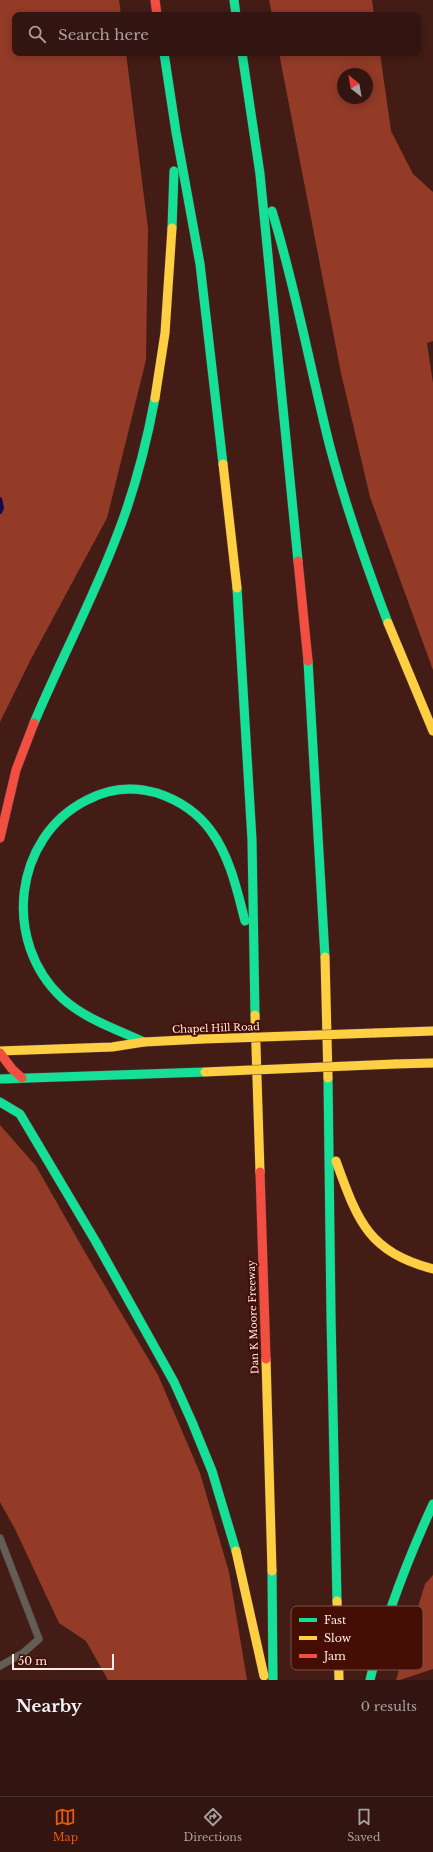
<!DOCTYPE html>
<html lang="en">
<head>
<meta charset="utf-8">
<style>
	:root { --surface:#321510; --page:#3a1e19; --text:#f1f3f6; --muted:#a89f9f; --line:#4d3430; --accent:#ea580c }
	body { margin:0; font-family:"Libre Baskerville",serif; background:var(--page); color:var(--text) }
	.compass { position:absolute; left:337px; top:68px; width:36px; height:36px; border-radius:50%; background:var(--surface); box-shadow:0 2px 10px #0003; rotate:329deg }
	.scale { position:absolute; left:12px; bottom:10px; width:102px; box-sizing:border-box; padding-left:4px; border:2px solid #feece7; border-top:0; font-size:11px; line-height:14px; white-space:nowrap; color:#feece7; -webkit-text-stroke:3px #440e04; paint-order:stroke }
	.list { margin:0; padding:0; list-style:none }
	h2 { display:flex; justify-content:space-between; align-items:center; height:52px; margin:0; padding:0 16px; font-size:17px }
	h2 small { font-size:13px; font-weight:400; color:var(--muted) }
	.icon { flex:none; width:22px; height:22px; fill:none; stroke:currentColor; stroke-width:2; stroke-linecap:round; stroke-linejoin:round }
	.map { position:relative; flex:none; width:433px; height:1680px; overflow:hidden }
	.search { position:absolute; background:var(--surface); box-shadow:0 2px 10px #0003; left:12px; right:12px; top:12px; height:44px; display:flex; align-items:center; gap:10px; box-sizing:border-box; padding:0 14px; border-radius:8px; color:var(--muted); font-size:15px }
	.sheet { height:116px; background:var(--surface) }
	nav { display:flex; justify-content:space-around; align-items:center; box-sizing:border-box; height:56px; border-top:1px solid var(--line); background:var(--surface); font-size:11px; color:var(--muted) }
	nav a { display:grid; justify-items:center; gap:2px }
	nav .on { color:var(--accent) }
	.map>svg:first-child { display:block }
	.forest { fill:#933b27; fill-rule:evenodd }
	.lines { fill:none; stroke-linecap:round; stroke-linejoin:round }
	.stream { stroke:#150751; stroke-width:4 }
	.lane-casing { stroke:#563832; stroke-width:8 }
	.fast-casing { stroke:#563832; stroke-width:10 }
	.slow-casing { stroke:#563832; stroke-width:10 }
	.jam-casing { stroke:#563832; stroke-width:10 }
	.lane { stroke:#625d56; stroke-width:7 }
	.fast { stroke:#16e098; stroke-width:9 }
	.slow { stroke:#ffcf43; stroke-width:9 }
	.jam { stroke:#f24e42; stroke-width:9 }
	.slow-bridge-casing { stroke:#563832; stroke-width:10; stroke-linecap:butt }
	.slow-bridge { stroke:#ffcf43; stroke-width:9 }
	.labels { text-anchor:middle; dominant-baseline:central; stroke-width:4; stroke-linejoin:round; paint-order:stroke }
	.street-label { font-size:10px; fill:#feece7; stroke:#440e04 }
	.key { fill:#440e04; stroke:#7c5148; stroke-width:1 }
	.key-label { font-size:11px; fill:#feece7 }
</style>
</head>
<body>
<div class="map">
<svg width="433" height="1680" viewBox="0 0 433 1680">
	<rect width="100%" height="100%" fill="#431c15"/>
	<g class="forest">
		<path d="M0,0h119l2,15h-106v38h111l22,176 -2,131 -39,158 -76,141 -31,63z"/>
		<path d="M269,0h103l2,15h-102z"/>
		<path d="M279,53h101l11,78 22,43 20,18v149l-6,2 6,40v287l-63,-173 -29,-124zM343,74h24v24h-24z"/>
		<path d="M0,1125l36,41 50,88 72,121 42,98 29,99 18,108h-139l-22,-39 -27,-18 -44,-94 -15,-27z"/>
		<path d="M433,1575v94l-33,11h-4l29,-96z"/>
	</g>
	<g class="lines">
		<path class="stream" d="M0,499l2,9 -2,4"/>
		<g class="lane-casing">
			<path id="lane" d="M0,1538l39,101 -16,14 -23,13"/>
		</g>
		<g class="fast-casing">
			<g id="fast">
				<path d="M234,0l2,15"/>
				<path d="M164,53l12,79 24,132 23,200"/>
				<path d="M242,53l18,121 38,387"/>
				<path d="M272,211c24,78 38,157 58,236 16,60 36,118 58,176"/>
				<path d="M172,228l2,-57"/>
				<path d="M237,588l15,252 3,175"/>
				<path d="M308,661l17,296"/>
				<path d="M34,723c26,-62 58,-122 82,-185 18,-45 30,-92 39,-140"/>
				<path d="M144,1042c-28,-13 -59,-23 -82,-44 -60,-56 -49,-161 25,-198 22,-12 46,-14 70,-7 21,7 41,20 54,38 19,26 26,59 34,90"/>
				<path d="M328,1078l3,238 6,285"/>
				<path d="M0,1079l205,-7"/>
				<path d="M0,1102l20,12 76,128 78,140 18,40 20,49 24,80"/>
				<path d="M272,1571l1,109"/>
				<path d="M370,1680c14,-61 37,-119 63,-176"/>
			</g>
		</g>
		<g class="slow-casing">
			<g id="slow">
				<path d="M155,398l10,-65 7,-105"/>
				<path d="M223,464l14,124"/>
				<path d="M388,623l45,108"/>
				<path d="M325,957l3,121"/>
				<path d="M255,1015l5,157"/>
				<path d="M375,1033l58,-2"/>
				<path d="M0,1051l112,-4 32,-5 59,-3"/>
				<path d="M395,1064l38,-1"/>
				<path d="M336,1161c22,60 31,90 97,108"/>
				<path d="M266,1359l6,212"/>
				<path d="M236,1551l28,125"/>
				<path d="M337,1601l2,79"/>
			</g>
		</g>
		<g class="jam-casing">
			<g id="jam">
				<path d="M155,0l2,15"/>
				<path d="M298,561l10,100"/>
				<path d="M0,838l16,-68 18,-47"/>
				<path d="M0,1053l12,16 10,9"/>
				<path d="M260,1172l6,187"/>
			</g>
		</g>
		<use href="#lane" class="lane"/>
		<use href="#fast" class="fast"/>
		<use href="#slow" class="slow"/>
		<use href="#jam" class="jam"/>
		<g class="slow-bridge-casing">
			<g id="slow-bridge">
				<path d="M203,1039l172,-6"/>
				<path d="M205,1072l190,-8"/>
			</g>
		</g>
		<use href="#slow-bridge" class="slow-bridge"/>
	</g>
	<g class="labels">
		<g class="street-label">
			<text transform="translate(216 1028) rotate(-2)">Chapel Hill Road</text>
			<text transform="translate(253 1317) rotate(-92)">Dan K Moore Freeway</text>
		</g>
	</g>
	<rect x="291" y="1606" width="132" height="64" rx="6" class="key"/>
	<rect x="299" y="1618" width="18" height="4" fill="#16e098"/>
	<rect x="299" y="1636" width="18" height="4" fill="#ffcf43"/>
	<rect x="299" y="1654" width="18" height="4" fill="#f24e42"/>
	<g class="key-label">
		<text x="324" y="1624">Fast</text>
		<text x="324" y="1642">Slow</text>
		<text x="324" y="1660">Jam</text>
	</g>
</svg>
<svg class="compass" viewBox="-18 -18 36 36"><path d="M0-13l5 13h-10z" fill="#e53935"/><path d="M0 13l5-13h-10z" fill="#a89f9f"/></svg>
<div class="scale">50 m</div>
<div class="search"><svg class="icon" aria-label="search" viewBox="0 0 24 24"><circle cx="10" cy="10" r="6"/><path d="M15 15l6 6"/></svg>Search here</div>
</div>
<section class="sheet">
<h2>Nearby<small>0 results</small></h2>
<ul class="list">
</ul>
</section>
<nav>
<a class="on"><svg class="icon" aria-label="map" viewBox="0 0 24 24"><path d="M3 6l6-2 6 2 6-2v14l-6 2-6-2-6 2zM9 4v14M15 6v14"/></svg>Map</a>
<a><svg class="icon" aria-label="directions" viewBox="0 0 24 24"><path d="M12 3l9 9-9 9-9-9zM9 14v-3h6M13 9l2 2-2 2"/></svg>Directions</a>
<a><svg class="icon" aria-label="saved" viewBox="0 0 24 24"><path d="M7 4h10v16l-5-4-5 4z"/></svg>Saved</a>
</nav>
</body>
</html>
